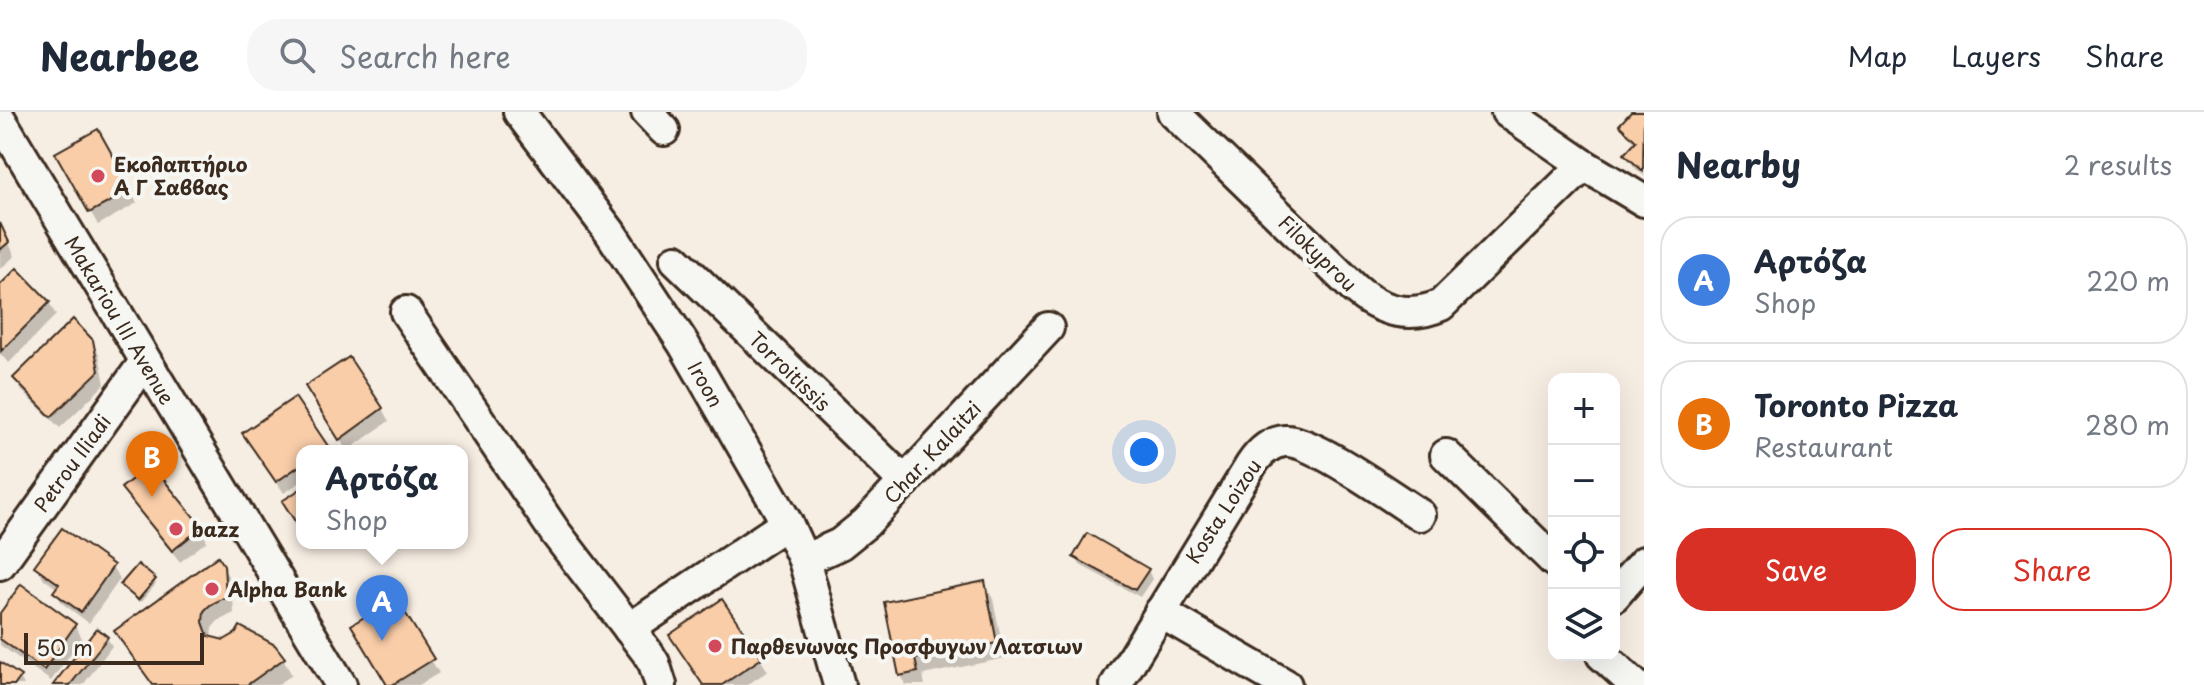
<!DOCTYPE html>
<html lang="en">
<head>
<meta charset="utf-8">
<style>
	:root { --surface:#fff; --page:#f6f6f7; --text:#1f2937; --muted:#747a83; --line:#e0e1e3; --accent:#d93025 }
	body { margin:0; font-family:"Playpen Sans",sans-serif; background:var(--page); color:var(--text) }
	.controls { position:absolute; right:24px; bottom:24px; display:grid; overflow:hidden; border-radius:16px; box-shadow:0 8px 32px #0002 }
	.controls button { width:72px; height:72px; display:grid; place-items:center; padding:0; border:0; border-bottom:2px solid var(--line); background:var(--surface); color:var(--text); font:40px sans-serif }
	.scale { position:absolute; left:24px; bottom:20px; width:180px; box-sizing:border-box; padding-left:8px; border:4px solid #3b2a1e; border-top:0; font-size:22px; line-height:28px; white-space:nowrap; color:#3b2a1e; -webkit-text-stroke:6px #f6f6f2; paint-order:stroke }
	.you { position:absolute; left:1144px; top:340px; width:28px; height:28px; margin:-20px; border:6px solid #fff; border-radius:50%; background:#1a73e8; box-shadow:0 0 0 12px #1a73e833 }
	.badge { display:grid; place-items:center; width:52px; height:52px; border-radius:50%; background:var(--accent); color:#fff; font-size:26px; font-weight:700 }
	.pin { position:absolute; translate:-50% -66px; filter:drop-shadow(0 2px 4px #0008) }
	.pin::after { content:''; position:absolute; top:42px; width:28px; height:24px; background:inherit; clip-path:polygon(0 0,100% 0,50% 100%) }
	.popup { position:absolute; left:296px; top:333px; width:172px; height:104px; box-sizing:border-box; display:grid; place-content:center; border-radius:16px; background:var(--surface); filter:drop-shadow(0 2px 6px #0005); font-size:26px; white-space:nowrap; color:var(--muted) }
	.popup b { font-size:30px; color:var(--text) }
	.popup::after { content:''; position:absolute; left:50%; top:100%; margin-left:-16px; border:16px solid transparent; border-top-color:var(--surface) }
	.list { margin:0; padding:0; list-style:none }
	h2 { display:flex; justify-content:space-between; align-items:center; height:104px; margin:0; padding:0 32px; font-size:34px }
	h2 small { font-size:26px; font-weight:400; color:var(--muted) }
	.list li { display:grid; grid-template-columns:52px 1fr auto; gap:24px; align-items:center; box-sizing:border-box; height:128px; margin:0 16px 16px; padding:0 16px; border:2px solid var(--line); border-radius:32px }
	.list b { display:block; font-size:30px; white-space:nowrap }
	.list p { margin:0; font-size:26px; white-space:nowrap; color:var(--muted) }
	.list em { font-size:26px; font-style:normal; color:var(--muted) }
	.actions { display:flex; gap:16px; padding:24px 32px }
	.actions a { flex:1; padding:18px 0; border:2px solid var(--accent); border-radius:32px; text-align:center; font-size:28px; color:var(--accent) }
	.actions .main { background:var(--accent); color:#fff }
	.icon { flex:none; width:44px; height:44px; fill:none; stroke:currentColor; stroke-width:2; stroke-linecap:round; stroke-linejoin:round }
	.map { position:relative; flex:none; width:1644px; height:573px; overflow:hidden }
	header { display:flex; align-items:center; gap:48px; box-sizing:border-box; height:112px; padding:0 40px; background:var(--surface); border-bottom:2px solid var(--line) }
	header strong { font-size:38px }
	nav { display:flex; gap:44px; margin-inline-start:auto; font-size:28px }
	.search { width:560px; height:72px; background:var(--page); display:flex; align-items:center; gap:20px; box-sizing:border-box; padding:0 28px; border-radius:32px; color:var(--muted); font-size:30px }
	main { display:flex }
	aside { flex:1; background:var(--surface) }
	.map>svg:first-child { display:block }
	.shadow { fill:#0003 }
	.building { fill:#f9cda8; stroke:#3b2a1e; stroke-width:2 }
	.lines { fill:none; stroke-linecap:round; stroke-linejoin:round }
	.minor-casing { stroke:#3b2a1e; stroke-width:36 }
	.minor { stroke:#f6f6f2; stroke-width:30 }
	.poi-dot { fill:#d1495b; stroke:#f6f6f2; stroke-width:3 }
	.labels { text-anchor:middle; dominant-baseline:central; stroke-width:8; stroke-linejoin:round; paint-order:stroke }
	.poi-label { font-size:20px; font-weight:bold; fill:#3b2a1e; stroke:#f6f6f2; text-anchor:start }
	.street-label { font-size:20px; fill:#3b2a1e; stroke:#f6f6f2 }
</style>
</head>
<body>
<header>
<strong>Nearbee</strong>
<div class="search"><svg class="icon" aria-label="search" viewBox="0 0 24 24"><circle cx="10" cy="10" r="6"/><path d="M15 15l6 6"/></svg>Search here</div>
<nav><a>Map</a><a>Layers</a><a>Share</a></nav>
</header>
<main>
<div class="map">
<svg width="1644" height="573" viewBox="0 0 1644 573">
	<rect width="100%" height="100%" fill="#f7eee3"/>
	<filter id="ink" filterUnits="userSpaceOnUse"><feTurbulence type="fractalNoise" baseFrequency=".0125" numOctaves="2"/><feDisplacementMap in="SourceGraphic" scale="16" xChannelSelector="R" yChannelSelector="G"/><feConvolveMatrix kernelMatrix="1 2 1 2 8 2 1 2 1" color-interpolation-filters="sRGB"/></filter>
	<g filter="url(#ink)">
		<g class="shadow">
			<path d="M1634,0h10v64l-10,-9 -7,-13 9,-9 -15,-20z"/>
			<path d="M97,19l40,72 -39,22 -40,-72z"/>
			<path d="M0,113l15,31 -15,13z"/>
			<path d="M17,159l32,32 7,12 -47,48 -9,-9v-66z"/>
			<path d="M91,229l8,13 6,30 -45,44 -38,-37 -7,-13z"/>
			<path d="M308,274l74,23 7,12 -42,30z"/>
			<path d="M294,288l35,51h-27v30l-18,12 -32,-47z"/>
			<path d="M124,377l76,39 7,13 -27,21z"/>
			<path d="M311,431h15l-11,7z"/>
			<path d="M1076,445l72,13 4,9 -12,18 -60,-32z"/>
			<path d="M37,454l75,1 8,12 -31,44 -26,-19 -8,-12 3,-3 -14,-10z"/>
			<path d="M222,454l10,17 2,30 -16,8 -6,7 -1,11 72,20 9,16 -15,10h-124l-36,-53z"/>
			<path d="M154,468l2,4 -15,18 -16,-14z"/>
			<path d="M984,471l9,16 12,59 -82,17 2,10h-19l-5,-10 -15,-72z"/>
			<path d="M395,488l44,73 -20,12h-30z"/>
			<path d="M0,505l75,8 7,13 -31,43 -51,-36z"/>
			<path d="M107,526l5,8 -29,39h-28z"/>
			<path d="M760,547l8,12 -21,14h-43z"/>
			<path d="M0,552l20,13 4,8h-24z"/>
		</g>
		<g class="building">
			<path d="M1631,0h13l-1,59 -19,-17 12,-13 -17,-16z"/>
			<path d="M98,17l34,61 -43,23 -34,-60z"/>
			<path d="M0,111l9,19 -9,8z"/>
			<path d="M17,156l33,34 -49,49 -1,-66z"/>
			<path d="M73,207l20,21 6,31 -48,46 -38,-39z"/>
			<path d="M349,245l34,51 -44,32 -34,-54z"/>
			<path d="M295,285l33,49 -7,5h-19v13l-26,18 -34,-49z"/>
			<path d="M151,352l51,63 -30,24 -51,-63z"/>
			<path d="M302,376v44l-20,-31z"/>
			<path d="M62,416l52,37 -33,47 -28,-20 6,-8 -25,-18z"/>
			<path d="M1087,421l62,36 -14,21 -62,-33z"/>
			<path d="M218,444l6,9 2,32 -16,8 -6,6 -1,11 5,14 16,4 12,-7 4,-7 35,19 10,13 -38,27h-94l-39,-54z"/>
			<path d="M138,452l18,15 -18,21 -18,-15z"/>
			<path d="M985,469l12,62 -82,16 3,13 -19,4 -15,-74z"/>
			<path d="M21,472l55,40 -32,46 -44,-31v-26z"/>
			<path d="M396,486l38,61 -42,26h-5l-36,-60z"/>
			<path d="M722,487l40,59 -40,27h-19l-34,-50z"/>
			<path d="M97,516l11,9 -38,48h-17z"/>
			<path d="M0,550l21,14 -6,9h-15z"/>
		</g>
		<g class="lines">
			<g class="minor-casing">
				<g id="minor">
					<path d="M519,0l91,120 73,111 104,180 17,37 35,125"/>
					<path d="M647,0l17,18"/>
					<path d="M1173,0l182,177c25,22 55,30 86,16l143,-140"/>
					<path d="M1507,0l77,53 60,36"/>
					<path d="M0,7l341,566"/>
					<path d="M676,148l229,222"/>
					<path d="M406,200l149,220 92,120 7,11 7,22"/>
					<path d="M1446,343l108,106"/>
					<path d="M804,448l36,-16 26,-21 182,-195"/>
					<path d="M0,452l145,-202"/>
					<path d="M1614,484l30,-34"/>
					<path d="M1160,500l126,73"/>
					<path d="M629,517l158,-106"/>
					<path d="M1602,543l33,30"/>
					<path d="M1116,573l135,-220c8,-12 18,-23 34,-24 27,-2 108,57 135,74"/>
				</g>
			</g>
			<use href="#minor" class="minor"/>
		</g>
	</g>
	<g class="poi-dot">
		<circle cx="98" cy="64" r="8"/>
		<circle cx="176" cy="417" r="8"/>
		<circle cx="212" cy="477" r="8"/>
		<circle cx="715" cy="534" r="8"/>
	</g>
	<g class="labels">
		<g class="poi-label">
			<text x="114" y="52">Εκολαπτήριο<tspan x="114" dy="23">Α Γ Σαββας</tspan></text>
			<text x="192" y="417">bazz</text>
			<text x="228" y="477">Alpha Bank</text>
			<text x="731" y="534">Παρθενωνας Προσφυγων Λατσιων</text>
		</g>
		<g class="street-label">
			<text transform="translate(1318 141) rotate(44)">Filokyprou</text>
			<text transform="translate(120 208) rotate(59)">Makariou III Avenue</text>
			<text transform="translate(790 259) rotate(44)">Torroitissis</text>
			<text transform="translate(706 272) rotate(60)">Iroon</text>
			<text transform="translate(932 340) rotate(-47)">Char. Kalaitzi</text>
			<text transform="translate(72 351) rotate(-54)">Petrou Iliadi</text>
			<text transform="translate(1223 399) rotate(-57)">Kosta Loizou</text>
		</g>
	</g>
</svg>
<div class="controls">
<button>+</button>
<button>−</button>
<button><svg class="icon" aria-label="locate" viewBox="0 0 24 24"><circle cx="12" cy="12" r="6"/><path d="M12 2v4M12 18v4M2 12h4M18 12h4"/></svg></button>
<button><svg class="icon" aria-label="layers" viewBox="0 0 24 24"><path d="M12 4l9 5-9 5-9-5zM3 14l9 5 9-5"/></svg></button>
</div>
<div class="scale">50 m</div>
<div class="you"></div>
<div class="pin badge" style="left:382px;top:529px;background:#3f7fe0">A</div>
<div class="popup"><b>Αρτόζα</b>Shop</div>
<div class="pin badge" style="left:152px;top:385px;background:#e8710a">B</div>
</div>
<aside>
<h2>Nearby<small>2 results</small></h2>
<ul class="list">
<li><span class="badge" style="background:#3f7fe0">A</span><div><b>Αρτόζα</b><p>Shop</p></div><em>220 m</em></li>
<li><span class="badge" style="background:#e8710a">B</span><div><b>Toronto Pizza</b><p>Restaurant</p></div><em>280 m</em></li>
</ul>
<div class="actions"><a class="main">Save</a><a>Share</a></div>
</aside>
</main>
</body>
</html>
